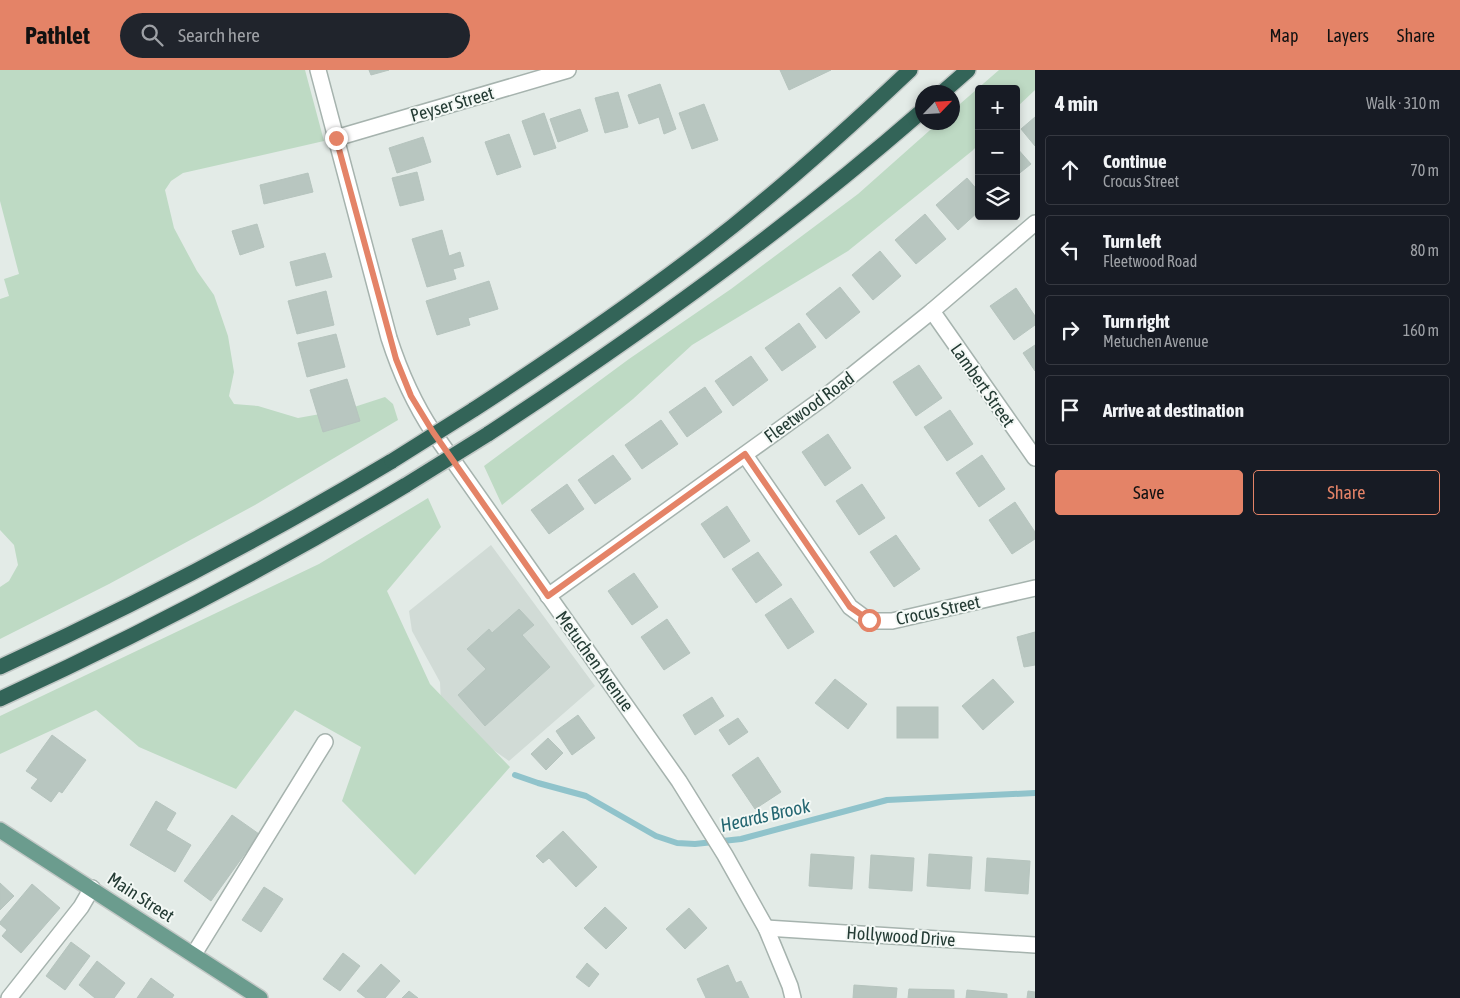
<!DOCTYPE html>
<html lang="en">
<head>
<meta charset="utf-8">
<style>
	:root { --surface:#171b24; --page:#20242c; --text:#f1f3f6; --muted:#9ea1a6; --line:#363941; --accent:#e48367 }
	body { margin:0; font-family:"Asap Condensed",sans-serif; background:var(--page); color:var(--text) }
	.controls { position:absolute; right:15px; top:15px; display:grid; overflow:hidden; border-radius:5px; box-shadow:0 2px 8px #0003 }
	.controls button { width:45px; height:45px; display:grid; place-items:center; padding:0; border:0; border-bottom:1px solid var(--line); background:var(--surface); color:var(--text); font:25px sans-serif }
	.compass { position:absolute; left:915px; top:15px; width:45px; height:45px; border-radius:50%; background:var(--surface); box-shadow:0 2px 8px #0003; rotate:65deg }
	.stop { position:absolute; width:15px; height:15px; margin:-11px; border:4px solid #e48367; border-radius:50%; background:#fff }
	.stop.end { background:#e48367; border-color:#fff; box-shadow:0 1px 5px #0008 }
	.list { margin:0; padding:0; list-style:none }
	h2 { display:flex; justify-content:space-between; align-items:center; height:65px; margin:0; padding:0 20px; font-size:21px }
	h2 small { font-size:16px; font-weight:400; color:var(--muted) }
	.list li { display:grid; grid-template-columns:32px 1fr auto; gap:15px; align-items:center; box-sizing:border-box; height:70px; margin:0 10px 10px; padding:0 10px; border:1px solid var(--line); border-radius:5px }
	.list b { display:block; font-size:19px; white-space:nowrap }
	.list p { margin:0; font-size:16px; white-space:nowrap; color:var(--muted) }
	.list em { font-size:16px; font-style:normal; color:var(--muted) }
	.actions { display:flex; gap:10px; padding:15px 20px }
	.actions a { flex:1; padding:11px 0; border:1px solid var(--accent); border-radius:5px; text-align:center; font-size:18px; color:var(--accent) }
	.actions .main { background:var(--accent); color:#111 }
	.icon { flex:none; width:28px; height:28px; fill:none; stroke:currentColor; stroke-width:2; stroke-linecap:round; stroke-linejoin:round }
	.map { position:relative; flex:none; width:1035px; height:928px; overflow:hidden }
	header { display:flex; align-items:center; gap:30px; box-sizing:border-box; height:70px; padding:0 25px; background:var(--accent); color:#111 }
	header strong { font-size:24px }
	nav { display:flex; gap:28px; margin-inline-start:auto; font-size:18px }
	.search { width:350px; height:45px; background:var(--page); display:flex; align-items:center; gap:12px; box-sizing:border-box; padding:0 18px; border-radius:28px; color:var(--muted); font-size:19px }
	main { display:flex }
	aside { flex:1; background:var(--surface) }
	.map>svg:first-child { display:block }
	.built { fill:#d1dbd6 }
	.green { fill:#bedac4 }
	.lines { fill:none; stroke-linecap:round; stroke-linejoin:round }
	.stream { stroke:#90c3cb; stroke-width:6 }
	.building { fill:#b8c6c0; stroke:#b6c4be }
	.minor-casing { stroke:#a6b3ae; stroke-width:18 }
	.major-casing { stroke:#c2c8c6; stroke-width:18 }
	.highway-casing { stroke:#c2c8c6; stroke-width:18 }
	.minor { stroke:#fff; stroke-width:15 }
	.major { stroke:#6b9c8e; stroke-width:15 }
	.highway { stroke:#336458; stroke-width:15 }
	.highway-bridge-casing { stroke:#c2c8c6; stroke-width:18; stroke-linecap:butt }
	.highway-bridge { stroke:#336458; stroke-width:15 }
	.route { stroke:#e48367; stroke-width:6 }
	.labels { text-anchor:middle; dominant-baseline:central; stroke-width:4; stroke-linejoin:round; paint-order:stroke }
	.street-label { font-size:18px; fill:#243b34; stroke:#f3f8f5 }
	.water-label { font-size:19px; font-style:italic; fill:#246671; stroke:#f3f8f5 }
</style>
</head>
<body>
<header>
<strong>Pathlet</strong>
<div class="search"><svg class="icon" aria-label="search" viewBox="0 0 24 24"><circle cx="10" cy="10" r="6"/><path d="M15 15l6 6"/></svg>Search here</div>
<nav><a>Map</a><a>Layers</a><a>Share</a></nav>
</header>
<main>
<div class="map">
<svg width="1035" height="928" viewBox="0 0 1035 928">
	<rect width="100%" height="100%" fill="#e3ebe7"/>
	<path class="built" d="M491,475l104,141 -86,75 -51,-36 -17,-21 -1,-22 -28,-51 -3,-20z"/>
	<g class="green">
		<path d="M0,0h305l19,71 -141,32 -12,8 -6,9 9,38 23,43 17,24 14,41 6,36 -5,24 5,8 24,2 40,12 50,-9 37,-12 8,7 5,16 -143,85 -146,79 -109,55v-52l9,-6 9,-16 -4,-20 -14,-15v-231l9,-3 -5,-17 15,-5 -19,-73z"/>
		<path d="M999,0h36v20l-19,18v-19h-37v55l-7,7 -124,100 -156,94 -59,54 -131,106 -18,-39 145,-107 102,-70 127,-95 80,-71 14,-1 1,-12z"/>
		<path d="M428,428l13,29 -54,64 43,93 80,83 -95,108 -73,-74 19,-54 -66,-37 -59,79 -97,-42 -43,-37 -96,44v-38l319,-152z"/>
	</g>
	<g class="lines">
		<path class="stream" d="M515,705l23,8 48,13 70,40 21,7 18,1 46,-5 146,-39 148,-7"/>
	</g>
	<g class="building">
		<path d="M369,0h20l-18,5z"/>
		<path d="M780,0h51l-42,20z"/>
		<path d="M660,14l16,45 -12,5 -5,-17 -20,7 -11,-29z"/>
		<path d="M618,22l10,35 -23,6 -10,-35z"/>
		<path d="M704,34l14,36 -26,9 -13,-36z"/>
		<path d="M580,39l8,22 -30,11 -8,-23z"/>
		<path d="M544,43l12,35 -22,7 -12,-34z"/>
		<path d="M1035,47v29l-14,-17z"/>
		<path d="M509,64l12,33 -24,8 -12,-33z"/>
		<path d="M423,67l8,25 -34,11 -8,-25z"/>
		<path d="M1016,77l15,17 -15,12z"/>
		<path d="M417,102l7,28 -24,6 -8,-28z"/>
		<path d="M308,103l5,19 -49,12 -4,-19z"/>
		<path d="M967,108l12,14v19l-21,19 -22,-25z"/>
		<path d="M925,144l21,25 -30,25 -21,-24z"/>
		<path d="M257,154l7,23 -24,8 -8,-24z"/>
		<path d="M442,160l7,26 11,-4 4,14 -11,3 3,10 -29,8 -15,-48z"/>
		<path d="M880,181l21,25 -28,24 -21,-25z"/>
		<path d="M325,183l7,24 -36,9 -6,-24z"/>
		<path d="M489,211l9,28 -30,9 2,7 -33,10 -11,-34z"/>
		<path d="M840,217l20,25 -34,27 -20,-25z"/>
		<path d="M1016,218l19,28v9l-21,15 -24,-34z"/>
		<path d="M326,221l8,34 -37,9 -9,-33z"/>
		<path d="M799,253l17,24 -34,24 -17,-23z"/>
		<path d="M336,264l9,33 -38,10 -9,-34z"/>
		<path d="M1035,275v26l-12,-18z"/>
		<path d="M751,286l17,24 -35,26 -18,-25z"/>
		<path d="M919,295l23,33 -26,18 -23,-34z"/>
		<path d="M347,309l13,42 -37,11 -13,-42z"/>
		<path d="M705,317l17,25 -35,25 -18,-25z"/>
		<path d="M950,340l23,34 -26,17 -23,-34z"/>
		<path d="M661,350l17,24 -36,25 -17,-24z"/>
		<path d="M828,364l23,34 -26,18 -23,-34z"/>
		<path d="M613,385l18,24 -36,25 -17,-24z"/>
		<path d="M982,385l23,34 -26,18 -23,-34z"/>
		<path d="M567,414l17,25 -35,25 -18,-24z"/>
		<path d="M862,414l23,34 -26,17 -23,-34z"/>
		<path d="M1015,432l20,30v7l-23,15 -23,-34z"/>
		<path d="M727,436l23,35 -26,17 -23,-34z"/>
		<path d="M896,465l24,34 -26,18 -24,-35z"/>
		<path d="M758,482l24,33 -26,18 -24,-34z"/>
		<path d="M634,503l24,34 -26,18 -24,-34z"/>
		<path d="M791,528l23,34 -26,17 -23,-34z"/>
		<path d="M519,539l15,16 -12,10 28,32 -65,59 -27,-31 28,-26 -19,-20 22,-20 3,4z"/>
		<path d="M667,549l23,34 -26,17 -23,-33z"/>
		<path d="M1035,562v33l-11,2 -7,-30z"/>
		<path d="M835,609l32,25 -19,25 -33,-26z"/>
		<path d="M993,609l21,23 -31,28 -21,-24z"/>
		<path d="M712,627l12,19 -29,19 -12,-20z"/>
		<rect x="897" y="637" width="41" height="31"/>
		<path d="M578,645l17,23 -23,17 -16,-24z"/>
		<path d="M738,648l10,14 -19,13 -10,-15z"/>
		<path d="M52,665l34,25 -24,33 -3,-2 -8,11 -20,-14 7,-9 -12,-8z"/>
		<path d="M548,668l15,15 -17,17 -15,-16z"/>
		<path d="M758,687l23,35 -26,17 -23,-34z"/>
		<path d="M156,731l20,12 -10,17 25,15 -16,27 -45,-27z"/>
		<path d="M232,745l27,19 -48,67 -27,-20z"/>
		<path d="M563,761l34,36 -21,20 -27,-29 -6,5 -7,-7z"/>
		<path d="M811,784l43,3 -2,32 -43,-3z"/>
		<path d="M929,784l43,3 -2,32 -43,-3z"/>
		<path d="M871,785l43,3 -2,33 -43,-3z"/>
		<path d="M987,788l43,3 -2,33 -43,-3z"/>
		<path d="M0,813l14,13 -14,14z"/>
		<path d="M32,814l28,24 -39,45 -19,-17 5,-6 -7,-6v-2z"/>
		<path d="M264,817l19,12 -22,33 -19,-12z"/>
		<path d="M605,837l22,21 -21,21 -22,-21z"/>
		<path d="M689,838l18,20 -22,21 -19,-20z"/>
		<path d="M71,872l19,14 -25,34 -19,-14z"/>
		<path d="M343,883l17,13 -20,25 -17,-12z"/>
		<path d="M97,891l28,22 -11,15h-19l-16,-13z"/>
		<path d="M587,893l12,11 -10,13 -13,-10z"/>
		<path d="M381,894l19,17 -15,17h-19l-9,-7z"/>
		<path d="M728,895l8,18 5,-2 8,17h-43l-9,-19z"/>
		<path d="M151,908l23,17 -2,3h-35z"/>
		<path d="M854,915l43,3 -1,10h-43z"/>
		<path d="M909,919l45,1v8h-46z"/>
		<path d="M967,920l40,4v4h-41z"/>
		<path d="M409,921l9,7h-16z"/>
		<path d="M1028,921l7,1v6h-8z"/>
	</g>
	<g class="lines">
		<g class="minor-casing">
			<g id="minor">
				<path d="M318,0l71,268c11,34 24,64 44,94l246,349 46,74 41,73 24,58 3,12"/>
				<path d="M336,68l232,-68"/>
				<path d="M932,241l103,147"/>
				<path d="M745,385l105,152 19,14h23l143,-33"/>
				<path d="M548,526l278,-200 106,-85 103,-88"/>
				<path d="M766,858l269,17"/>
				<path d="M194,884l131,-212"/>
				<path d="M9,928l72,-91 11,-19"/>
			</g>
		</g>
		<g class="major-casing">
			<path id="major" d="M0,760l260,168"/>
		</g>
		<g class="highway-casing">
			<g id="highway">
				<path d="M943,22l25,-22"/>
				<path d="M473,340c89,-58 177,-118 260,-184 61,-49 120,-102 177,-156"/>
				<path d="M488,364c151,-99 298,-204 434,-323"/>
				<path d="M0,597c135,-62 265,-130 392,-206"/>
				<path d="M0,629c139,-64 275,-135 406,-214"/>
			</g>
		</g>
		<use href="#minor" class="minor"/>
		<use href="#major" class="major"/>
		<use href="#highway" class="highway"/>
		<g class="highway-bridge-casing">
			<g id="highway-bridge">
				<path d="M392,391l81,-51"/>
				<path d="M406,415l82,-51"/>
			</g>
		</g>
		<use href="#highway-bridge" class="highway-bridge"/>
	</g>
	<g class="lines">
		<path class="route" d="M336,68l60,221 15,37 22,36 115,164 197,-142 105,153 19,13"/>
	</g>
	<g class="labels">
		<g class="street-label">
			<text transform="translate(452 34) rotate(-16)">Peyser Street</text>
			<text transform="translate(983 315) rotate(55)">Lambert Street</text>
			<text transform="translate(809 337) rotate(-36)">Fleetwood Road</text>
			<text transform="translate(938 540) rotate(-12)">Crocus Street</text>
			<text transform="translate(595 591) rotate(54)">Metuchen Avenue</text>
			<text transform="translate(141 827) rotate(33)">Main Street</text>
			<text transform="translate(901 866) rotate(4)">Hollywood Drive</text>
		</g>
		<g class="water-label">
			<text transform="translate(765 745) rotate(-13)">Heards Brook</text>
		</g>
	</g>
</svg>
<div class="controls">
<button>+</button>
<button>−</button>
<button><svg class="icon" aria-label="layers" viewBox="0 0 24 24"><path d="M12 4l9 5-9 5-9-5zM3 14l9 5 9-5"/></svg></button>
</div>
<svg class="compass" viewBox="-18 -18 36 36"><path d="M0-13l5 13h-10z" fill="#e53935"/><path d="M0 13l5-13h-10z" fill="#9ea1a6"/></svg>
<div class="stop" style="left:869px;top:550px"></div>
<div class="stop end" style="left:336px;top:68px"></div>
</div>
<aside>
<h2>4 min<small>Walk · 310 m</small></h2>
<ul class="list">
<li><svg class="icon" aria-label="ahead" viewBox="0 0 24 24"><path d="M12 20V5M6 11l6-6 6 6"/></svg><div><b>Continue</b><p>Crocus Street</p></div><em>70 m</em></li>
<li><svg class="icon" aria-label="left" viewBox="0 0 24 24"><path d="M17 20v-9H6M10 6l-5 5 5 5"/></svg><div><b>Turn left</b><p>Fleetwood Road</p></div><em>80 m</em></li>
<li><svg class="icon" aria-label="right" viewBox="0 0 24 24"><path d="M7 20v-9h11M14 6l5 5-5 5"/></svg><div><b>Turn right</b><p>Metuchen Avenue</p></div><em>160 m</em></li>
<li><svg class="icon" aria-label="arrive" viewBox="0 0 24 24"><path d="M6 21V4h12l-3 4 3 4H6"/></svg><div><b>Arrive at destination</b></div></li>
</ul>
<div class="actions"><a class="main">Save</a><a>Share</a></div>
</aside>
</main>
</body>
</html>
